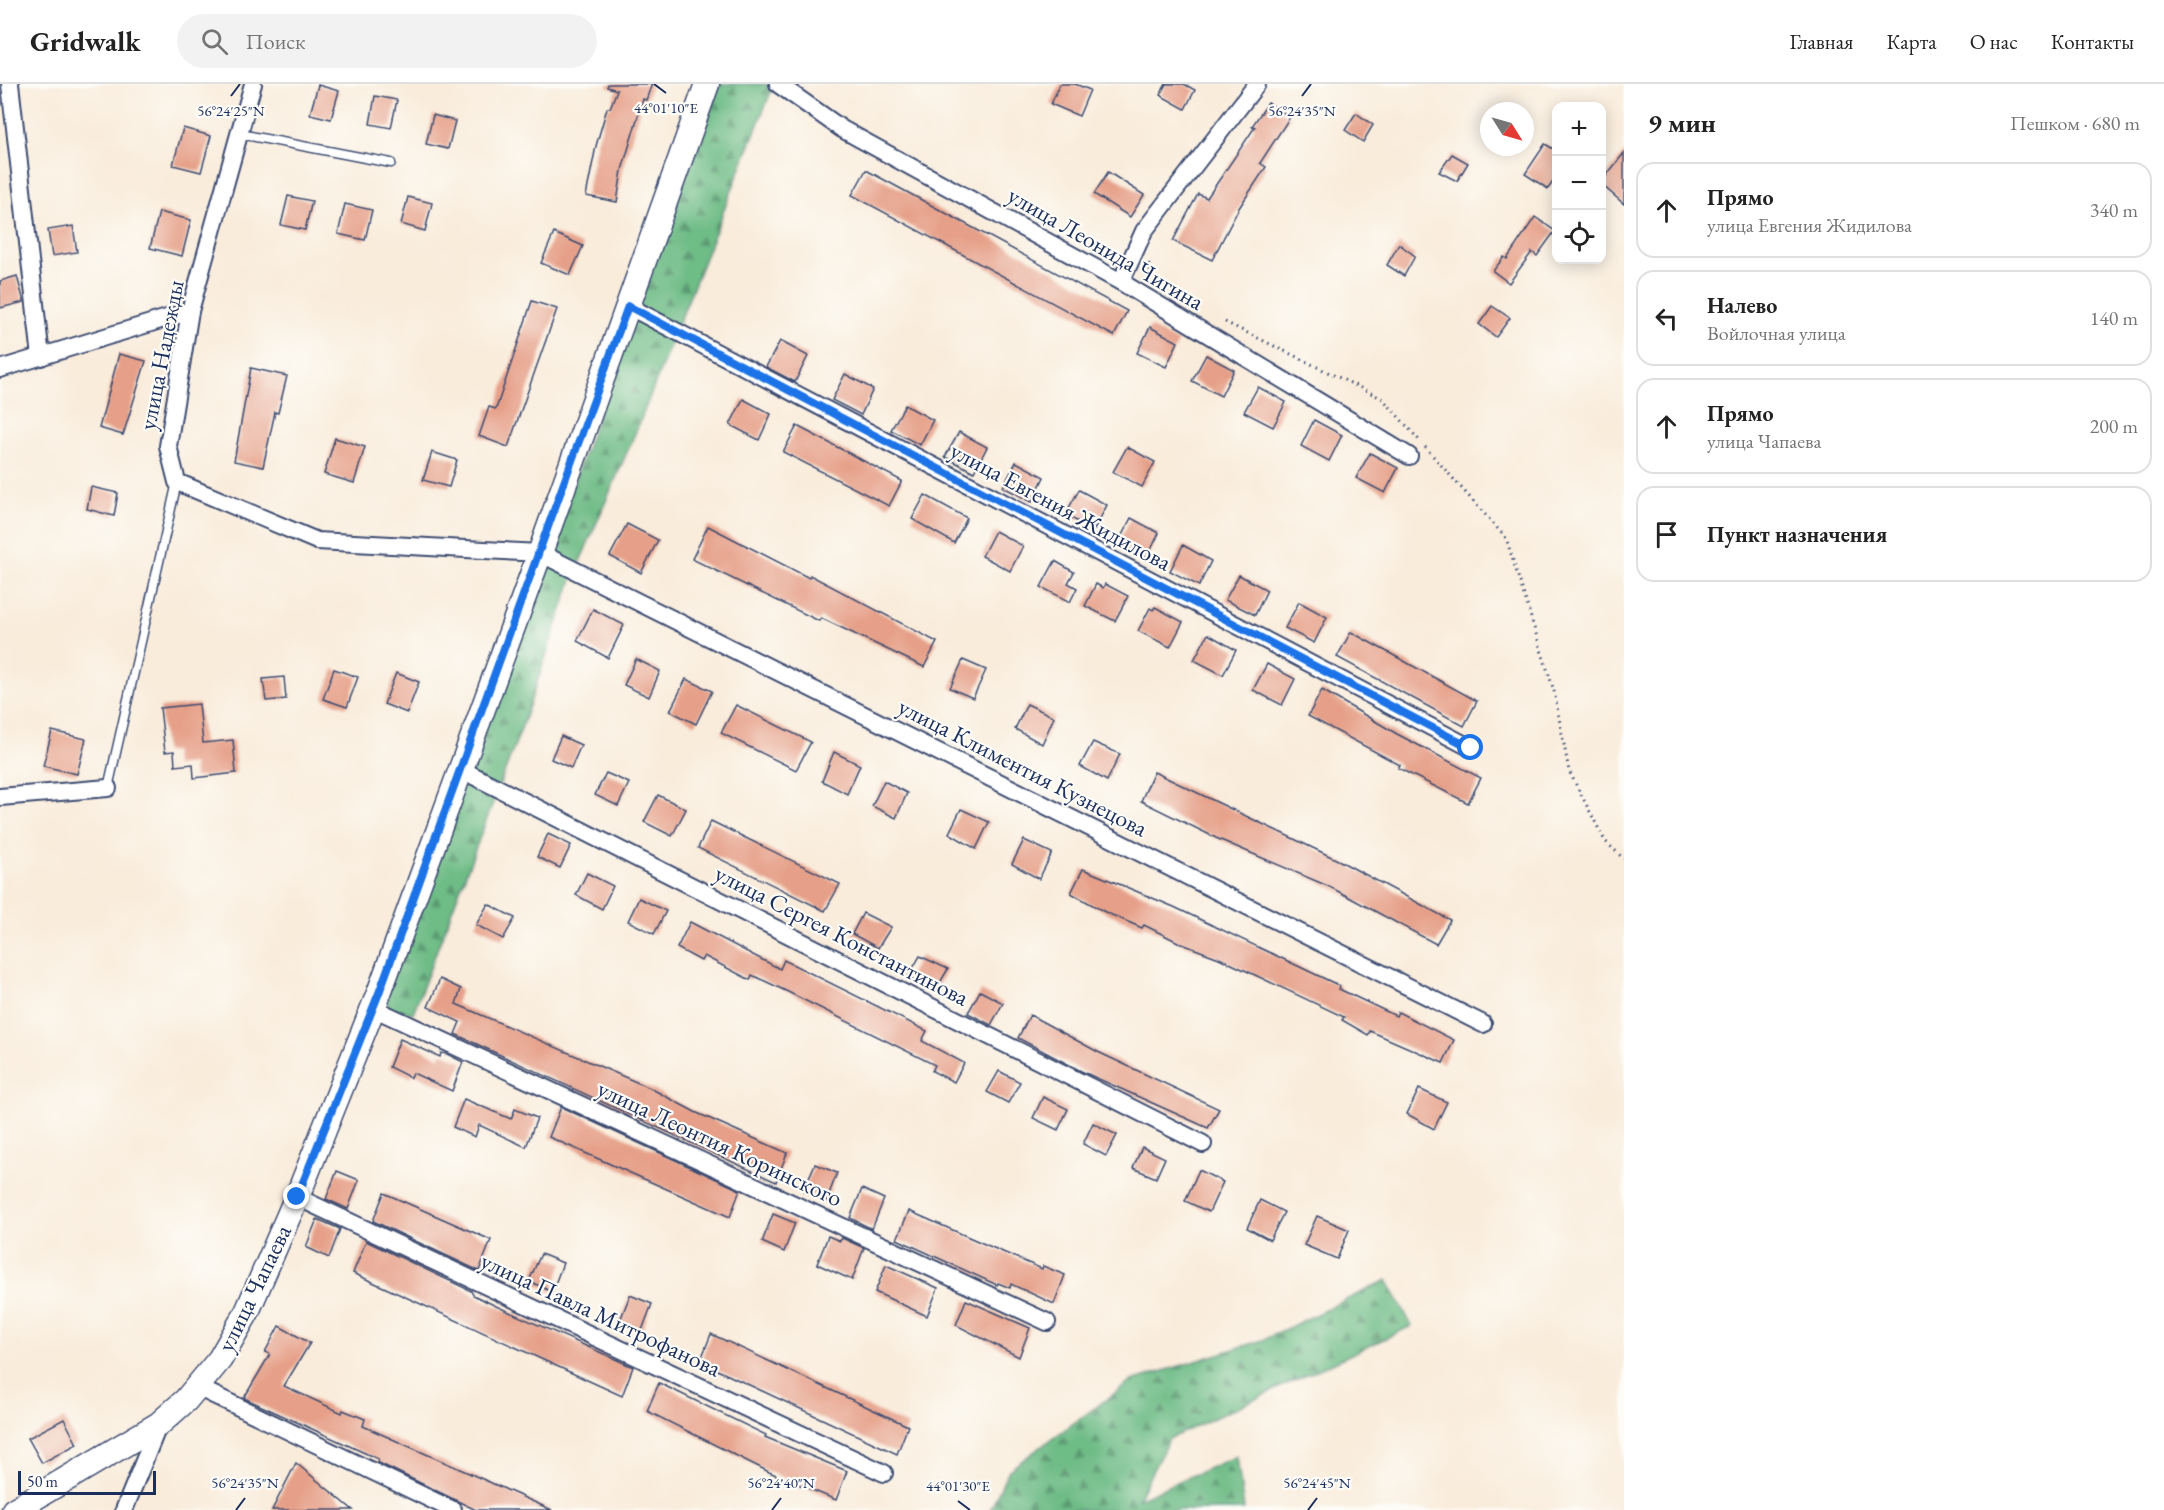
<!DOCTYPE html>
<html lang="ru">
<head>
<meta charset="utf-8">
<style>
	:root { --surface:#fff; --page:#f2f2f2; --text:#222; --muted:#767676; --line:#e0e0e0 }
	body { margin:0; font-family:"EB Garamond",serif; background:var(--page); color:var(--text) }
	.controls { position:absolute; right:18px; top:18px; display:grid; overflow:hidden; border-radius:12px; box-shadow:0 3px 15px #0003 }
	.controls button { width:54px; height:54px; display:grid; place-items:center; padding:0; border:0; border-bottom:2px solid var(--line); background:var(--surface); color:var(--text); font:30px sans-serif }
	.compass { position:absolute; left:1480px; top:18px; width:54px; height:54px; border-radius:50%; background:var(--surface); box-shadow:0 3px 15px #0003; rotate:127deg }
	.scale { position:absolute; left:18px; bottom:15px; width:138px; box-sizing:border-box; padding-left:6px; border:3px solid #1b2f5e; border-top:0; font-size:16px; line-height:21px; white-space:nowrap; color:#1b2f5e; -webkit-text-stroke:4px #fdfcf7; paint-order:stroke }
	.stop { position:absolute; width:18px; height:18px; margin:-14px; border:4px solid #1a73e8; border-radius:50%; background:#fff }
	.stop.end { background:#1a73e8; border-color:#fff; box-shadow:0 2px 6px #0008 }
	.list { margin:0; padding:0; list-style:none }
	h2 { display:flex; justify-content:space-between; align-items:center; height:78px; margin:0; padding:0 24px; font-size:26px }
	h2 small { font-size:20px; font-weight:400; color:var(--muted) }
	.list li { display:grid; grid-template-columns:39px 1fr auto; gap:18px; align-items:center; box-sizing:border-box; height:96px; margin:0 12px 12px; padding:0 12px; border:2px solid var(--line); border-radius:18px }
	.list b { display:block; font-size:22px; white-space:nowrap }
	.list p { margin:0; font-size:20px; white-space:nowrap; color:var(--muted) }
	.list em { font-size:20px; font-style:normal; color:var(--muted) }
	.icon { flex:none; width:33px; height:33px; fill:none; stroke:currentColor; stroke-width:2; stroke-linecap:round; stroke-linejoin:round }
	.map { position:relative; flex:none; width:1624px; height:1426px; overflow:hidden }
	header { display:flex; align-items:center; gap:36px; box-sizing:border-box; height:84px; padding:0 30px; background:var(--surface); border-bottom:2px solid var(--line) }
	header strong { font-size:28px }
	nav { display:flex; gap:33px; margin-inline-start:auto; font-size:21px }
	.search { width:420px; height:54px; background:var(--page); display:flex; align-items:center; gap:15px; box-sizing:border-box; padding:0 21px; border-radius:33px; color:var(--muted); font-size:22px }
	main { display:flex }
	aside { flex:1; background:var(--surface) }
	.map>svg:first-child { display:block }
	.forest { fill:url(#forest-firs); stroke:#447672; stroke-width:1.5 }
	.building { fill:#e6a089 }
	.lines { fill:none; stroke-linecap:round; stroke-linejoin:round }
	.lane-casing { stroke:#3c4b71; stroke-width:11 }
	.street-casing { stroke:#3c4b71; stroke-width:20 }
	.secondary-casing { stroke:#3c4b71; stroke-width:27 }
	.path { stroke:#3c4b71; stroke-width:3; stroke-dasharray:1.5 4.5; stroke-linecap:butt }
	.lane { stroke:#fff; stroke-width:8 }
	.street { stroke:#fff; stroke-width:16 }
	.secondary { stroke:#fff; stroke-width:24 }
	.route { stroke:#1a73e8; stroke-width:8 }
	.ticks { fill:none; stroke:#1b2f5e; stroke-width:2 }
	.labels { text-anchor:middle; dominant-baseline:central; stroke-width:4.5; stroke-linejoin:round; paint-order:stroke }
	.street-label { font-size:24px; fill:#1b2f5e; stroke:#fdfcf7 }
	.ticks-label { font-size:15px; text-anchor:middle; fill:#1b2f5e; stroke:#fdfcf7; stroke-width:4.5; stroke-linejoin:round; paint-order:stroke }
</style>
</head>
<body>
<header>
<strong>Gridwalk</strong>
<div class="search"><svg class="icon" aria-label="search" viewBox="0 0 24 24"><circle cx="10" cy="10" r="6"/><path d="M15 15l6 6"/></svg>Поиск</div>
<nav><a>Главная</a><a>Карта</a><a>О нас</a><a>Контакты</a></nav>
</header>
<main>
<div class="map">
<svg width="1624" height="1426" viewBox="0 0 1624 1426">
	<defs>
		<pattern id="forest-firs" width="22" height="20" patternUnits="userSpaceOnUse" patternTransform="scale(1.5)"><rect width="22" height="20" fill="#6ebc86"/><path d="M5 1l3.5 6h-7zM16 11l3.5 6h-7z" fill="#5a9971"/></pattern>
	</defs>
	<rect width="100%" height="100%" fill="#fdfcf7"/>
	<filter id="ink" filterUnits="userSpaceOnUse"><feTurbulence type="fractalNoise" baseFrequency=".0167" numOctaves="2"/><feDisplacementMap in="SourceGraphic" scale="12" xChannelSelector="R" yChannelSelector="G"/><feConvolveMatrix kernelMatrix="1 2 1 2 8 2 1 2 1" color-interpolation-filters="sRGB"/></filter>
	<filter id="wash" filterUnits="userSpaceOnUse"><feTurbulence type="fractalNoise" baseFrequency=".008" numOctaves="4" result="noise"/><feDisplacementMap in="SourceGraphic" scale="24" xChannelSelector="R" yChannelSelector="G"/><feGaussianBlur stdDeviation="1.35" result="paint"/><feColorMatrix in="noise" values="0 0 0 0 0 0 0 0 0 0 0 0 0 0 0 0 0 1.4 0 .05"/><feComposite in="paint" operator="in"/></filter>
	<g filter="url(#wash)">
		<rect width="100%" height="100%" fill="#f9ecdb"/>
		<g class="forest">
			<path d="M720,0h54l-137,345 -65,151 -51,149 -108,284 -27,-4 1,-20z"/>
			<path d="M1387,1196l25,46 -243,113 -31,60 99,-43 7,54h-254l19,-40 123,-89 131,-41z"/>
		</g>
		<g id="blocks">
			<g class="building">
				<path d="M608,0h44l-6,16 -3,-1 -21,71 -5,32 -31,-6 10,-50 11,-38h3l7,-18 -10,-3z"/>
				<path d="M1060,0h15l15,6 -11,26 -28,-12z"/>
				<path d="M1166,0h18l11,6 -10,19 -25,-14z"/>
				<path d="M318,1l21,6 -8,28 -21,-5z"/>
				<path d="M375,12l22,4 -6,28 -21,-4z"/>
				<path d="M1268,19l22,14 -30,46 6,4 -27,41 -27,52 -39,-19 25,-47 9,4 48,-71 -3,-1z"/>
				<path d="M1356,29l17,12 -10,17 -18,-12z"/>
				<path d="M433,31l22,6 -7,28 -22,-5z"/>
				<path d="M183,44l28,8 -10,36 -28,-7z"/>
				<path d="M1545,60l12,7v25l-9,13 -23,-15z"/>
				<path d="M1624,69v51l-22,-19v-4z"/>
				<path d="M1452,70l16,9 -11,18 -18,-9z"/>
				<path d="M866,86l261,141 -13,25 -262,-141z"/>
				<path d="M1108,88l36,23 -14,22 -36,-23z"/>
				<path d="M288,112l24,5 -7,29 -24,-5z"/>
				<path d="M408,113l24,6 -7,28 -24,-7z"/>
				<path d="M345,120l27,6 -7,30 -27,-6z"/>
				<path d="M159,128l32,8 -9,36 -32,-8z"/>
				<path d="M1535,133l20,14 -18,25 -5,-4 -23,31 -16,-12 11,-14 3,2z"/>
				<path d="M73,142l4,26 -25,4 -4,-26z"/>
				<path d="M554,149l29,13 -13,29 -29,-12z"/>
				<path d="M1399,160l16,12 -11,20 -17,-11z"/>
				<path d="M17,192l7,26 -24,6v-27z"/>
				<path d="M532,217l25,8 -49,138 -29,-11 10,-29 7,2z"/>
				<path d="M1492,222l18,12 -14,19 -17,-13z"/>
				<path d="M1150,243l28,15 -12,25 -29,-14z"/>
				<path d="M780,257l28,15 -13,26 -29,-15z"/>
				<path d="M119,270l27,7 -23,74 -24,-7z"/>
				<path d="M1206,271l28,15 -13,26 -29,-15z"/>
				<path d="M251,284l36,8 -9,37 -3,-1 -12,55 -29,-6z"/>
				<path d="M845,290l28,15 -12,26 -29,-15z"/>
				<path d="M1258,303l28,15 -13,25 -29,-15z"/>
				<path d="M743,315l28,15 -12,26 -29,-15z"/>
				<path d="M905,321l28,15 -13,25 -29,-15z"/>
				<path d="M1314,336l28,15 -13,26 -28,-15z"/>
				<path d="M797,342l105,55 -13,25 -106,-54z"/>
				<path d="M959,348l28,15 -13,25 -29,-15z"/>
				<path d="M335,354l30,9 -11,36 -30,-9z"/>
				<path d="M1127,363l28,15 -13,25 -29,-15z"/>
				<path d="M432,368l25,8 -8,27 -26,-7z"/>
				<path d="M1370,369l28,15 -13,25 -29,-15z"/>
				<path d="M1016,378l28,15 -12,25 -29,-15z"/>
				<path d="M91,403l27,6 -4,23 -27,-7z"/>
				<path d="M1079,406l28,15 -13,25 -29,-15z"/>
				<path d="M925,411l42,23 -13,25 -42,-24z"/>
				<path d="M1131,434l28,15 -12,25 -29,-15z"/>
				<path d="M627,440l31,16 -17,33 -31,-17z"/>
				<path d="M708,442l101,52 1,-3 127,67 -13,25 -103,-49 -2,3 -127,-62z"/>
				<path d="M995,447l28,15 -13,25 -28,-15z"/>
				<path d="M1183,461l28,16 -12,25 -29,-15z"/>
				<path d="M1055,477l19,11 -6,11 9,5 -7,14 -29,-15z"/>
				<path d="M1239,491l28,15 -12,25 -30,-15z"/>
				<path d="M1096,500l7,4 2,-4 23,12 -13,25 -30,-15z"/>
				<path d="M1299,518l28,15 -13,26 -29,-15z"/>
				<path d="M1155,523l28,15 -13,25 -32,-16 12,-23 3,2z"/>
				<path d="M593,525l31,16 -16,33 -31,-17z"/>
				<path d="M1351,548l126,69 -13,25 -127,-69z"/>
				<path d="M1208,550l28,16 -13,25 -29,-15z"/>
				<path d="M636,575l24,12 -11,26 -25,-12z"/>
				<path d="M963,576l23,10 -13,28 -23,-10z"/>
				<path d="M1267,580l28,15 -13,26 -29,-15z"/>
				<path d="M334,585l24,8 -11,30 -24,-8z"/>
				<path d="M396,589l23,9 -12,31 -23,-9z"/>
				<path d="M284,593l2,22 -20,2 -3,-22z"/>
				<path d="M686,595l26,12 -16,33 -26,-13z"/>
				<path d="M1322,606l75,44 84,44 -13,25 -70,-35 2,-3 -92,-49z"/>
				<path d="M199,620l4,39 30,-3 3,33 -42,5 -1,-14 -18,2 -1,-15 -9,1 -5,-44z"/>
				<path d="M1027,620l27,13 -12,27 -27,-15z"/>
				<path d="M736,621l75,37 -15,28 -75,-37z"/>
				<path d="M52,647l34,8 -9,35 -34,-8z"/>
				<path d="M561,652l20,9 -10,23 -20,-9z"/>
				<path d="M1093,658l27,12 -13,27 -27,-15z"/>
				<path d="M834,668l26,13 -13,29 -25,-13z"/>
				<path d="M1154,688l186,89 110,59 -14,24 -106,-57 -114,-49 -75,-37z"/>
				<path d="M606,689l23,10 -11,23 -23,-11z"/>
				<path d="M884,697l23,12 -11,25 -24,-12z"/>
				<path d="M658,711l28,14 -14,27 -28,-14z"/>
				<path d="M961,725l28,13 -13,27 -27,-16z"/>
				<path d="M711,737l129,63 -15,27 -127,-63z"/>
				<path d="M548,750l23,11 -11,23 -23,-11z"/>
				<path d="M1024,756l28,13 -13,26 -27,-15z"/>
				<path d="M1083,785l91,38 166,79 -1,3 57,27 2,-4 56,28 -11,23 -73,-32 -2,4 -26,-15 2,-3 -125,-59 -37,-14 -38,-19 -2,3 -37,-16 -34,-19z"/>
				<path d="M587,789l26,13 -11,23 -26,-14z"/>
				<path d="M639,814l27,13 -12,23 -26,-13z"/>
				<path d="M488,820l27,14 -12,21 -27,-14z"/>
				<path d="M863,829l28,14 -13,21 -26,-14z"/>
				<path d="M690,838l90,47 4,-9 143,71 -5,10 42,22 -10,19 -22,-11 3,-6 -147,-73 -36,-17 -2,5 -46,-24 -3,5 -24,-13z"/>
				<path d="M920,872l28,13 -13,22 -27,-14z"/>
				<path d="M440,895l21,10 -5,15 194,84 45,24 92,41 -11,29 -321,-148 5,-12 -32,-15z"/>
				<path d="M980,907l23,12 -12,22 -23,-12z"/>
				<path d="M1030,931l68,37 121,57 -11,19 -127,-57 -63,-33z"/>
				<path d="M400,955l40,18 1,-4 6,1 16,8 -11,29 -39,-18 -2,5 -22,-11z"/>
				<path d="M999,987l21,11 -12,21 -21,-11z"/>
				<path d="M1419,1005l28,13 -13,27 -27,-15z"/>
				<path d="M1043,1013l25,12 -10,21 -25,-12z"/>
				<path d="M464,1015l47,20 4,-10 22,9 -11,29 -47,-22 -4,12 -22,-10z"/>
				<path d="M561,1023l179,83 -10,27 -181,-80z"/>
				<path d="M1093,1039l24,12 -11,21 -23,-12z"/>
				<path d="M1142,1063l23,11 -9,20 -23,-10z"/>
				<path d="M815,1080l22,9 -11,29 -23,-11z"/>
				<path d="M1199,1086l24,12 -14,30 -24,-11z"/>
				<path d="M337,1087l22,9 -11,29 -22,-10z"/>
				<path d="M862,1105l22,10 -12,30 -22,-11z"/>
				<path d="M384,1109l107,47 -12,31 -106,-50z"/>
				<path d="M1260,1116l24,12 -14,28 -23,-12z"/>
				<path d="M909,1127l133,58 1,-3 22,9 -11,29 -43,-20 -1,4 -12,-5 -1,2 -100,-46z"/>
				<path d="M773,1130l22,9 -11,29 -22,-10z"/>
				<path d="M1317,1132l32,14 -12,29 -33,-14z"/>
				<path d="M317,1135l23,10 -11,29 -23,-11z"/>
				<path d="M828,1152l12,5 2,-3 22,10 -12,32 -35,-16z"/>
				<path d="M366,1157l105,50 2,4 23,11 137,61 -11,29 -269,-123z"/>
				<path d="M541,1170l22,9 -11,29 -23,-11z"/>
				<path d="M886,1181l52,23 -11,28 -52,-24z"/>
				<path d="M630,1211l22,9 -11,29 -22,-10z"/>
				<path d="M966,1216l64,28 -11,29 -63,-32z"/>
				<path d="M279,1242l31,17 -26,43 58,27 1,-3 22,9 -2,7 189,84h-76l-99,-48 1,-3 -134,-61 26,-44 -5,-2z"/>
				<path d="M711,1250l197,92 -11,28 -197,-92z"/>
				<path d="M659,1299l107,52 -1,2 82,34 -11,29 -67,-28 -122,-61z"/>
				<path d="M64,1335l13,25 -35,19 -14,-25z"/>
				<path d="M296,1379l57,47h-81z"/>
			</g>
		</g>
	</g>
	<g filter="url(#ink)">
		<use href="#blocks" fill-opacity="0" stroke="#3c4b71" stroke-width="1.5"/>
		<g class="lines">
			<g class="lane-casing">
				<g id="lane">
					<path d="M240,50l151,29"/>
					<path d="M108,704l69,-306"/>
				</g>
			</g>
			<g class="street-casing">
				<g id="street">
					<path d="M10,0l31,273"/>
					<path d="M253,0l-63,227 -22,135 9,36 140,59 223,12 943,471"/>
					<path d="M778,0l64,45 279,153 288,174"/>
					<path d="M1121,198l23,-51 113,-147"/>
					<path d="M628,222l843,442"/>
					<path d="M0,285l190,-58"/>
					<path d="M460,685l743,375"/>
					<path d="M0,713l108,-9"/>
					<path d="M373,924l674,314"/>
					<path d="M297,1113l587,276"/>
					<path d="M197,1303l256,123"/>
					<path d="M124,1426l35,-86"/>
				</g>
			</g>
			<g class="secondary-casing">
				<path id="secondary" d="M14,1426l145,-86 27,-24 34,-41 27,-47 55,-127 77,-192 161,-440 167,-469"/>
			</g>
			<g class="path">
				<path d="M1149,179l3,16"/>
				<path d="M1225,238l158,77 36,41"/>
				<path d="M1425,363l81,91 48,153 15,80 36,70 19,18"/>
			</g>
			<use href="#lane" class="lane"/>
			<use href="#street" class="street"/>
			<use href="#secondary" class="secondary"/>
		</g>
	</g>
	<g class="lines" filter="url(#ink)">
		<path class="route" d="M297,1113l82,-204 249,-687 843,442"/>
	</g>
	<path class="ticks" d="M654,0l12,9M231,12l9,-12M1302,12l9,-12M958,1417l12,9M236,1426l9,-12M772,1426l9,-12M1308,1426l9,-12"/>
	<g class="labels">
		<g class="street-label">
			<text transform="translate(1106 164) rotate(30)">улица Леонида Чигина</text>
			<text transform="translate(161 271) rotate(-79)">улица Надежды</text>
			<text transform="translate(1061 422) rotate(28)">улица Евгения Жидилова</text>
			<text transform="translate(1023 683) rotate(27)">улица Климентия Кузнецова</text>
			<text transform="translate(842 851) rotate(27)">улица Сергея Константинова</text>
			<text transform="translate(720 1059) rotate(25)">улица Леонтия Коринского</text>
			<text transform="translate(254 1204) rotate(-64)">улица Чапаева</text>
			<text transform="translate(601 1230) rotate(25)">улица Павла Митрофанова</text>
		</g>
	</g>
	<g class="ticks-label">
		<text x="666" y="29">44°01'10"E</text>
		<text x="231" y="32">56°24'25"N</text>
		<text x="1302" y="32">56°24'35"N</text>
		<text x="245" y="1404">56°24'35"N</text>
		<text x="781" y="1404">56°24'40"N</text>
		<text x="1317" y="1404">56°24'45"N</text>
		<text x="958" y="1407">44°01'30"E</text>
	</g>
</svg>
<div class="controls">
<button>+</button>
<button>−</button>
<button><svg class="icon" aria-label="locate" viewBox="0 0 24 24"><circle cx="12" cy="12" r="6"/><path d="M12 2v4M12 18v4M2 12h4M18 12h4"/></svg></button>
</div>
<svg class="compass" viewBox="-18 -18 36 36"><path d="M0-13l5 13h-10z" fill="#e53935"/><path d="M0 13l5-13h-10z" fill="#767676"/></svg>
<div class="scale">50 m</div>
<div class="stop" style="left:1471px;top:664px"></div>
<div class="stop end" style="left:297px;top:1113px"></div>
</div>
<aside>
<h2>9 мин<small>Пешком · 680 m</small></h2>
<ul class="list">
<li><svg class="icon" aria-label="ahead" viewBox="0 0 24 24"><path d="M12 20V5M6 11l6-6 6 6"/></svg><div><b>Прямо</b><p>улица Евгения Жидилова</p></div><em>340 m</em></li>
<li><svg class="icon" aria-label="left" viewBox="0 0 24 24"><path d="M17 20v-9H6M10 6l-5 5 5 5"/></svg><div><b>Налево</b><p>Войлочная улица</p></div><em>140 m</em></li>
<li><svg class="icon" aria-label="ahead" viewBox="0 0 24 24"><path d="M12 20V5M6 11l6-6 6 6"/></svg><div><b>Прямо</b><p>улица Чапаева</p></div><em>200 m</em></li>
<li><svg class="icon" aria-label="arrive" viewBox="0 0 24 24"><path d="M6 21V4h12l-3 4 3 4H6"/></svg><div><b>Пункт назначения</b></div></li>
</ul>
</aside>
</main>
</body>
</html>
